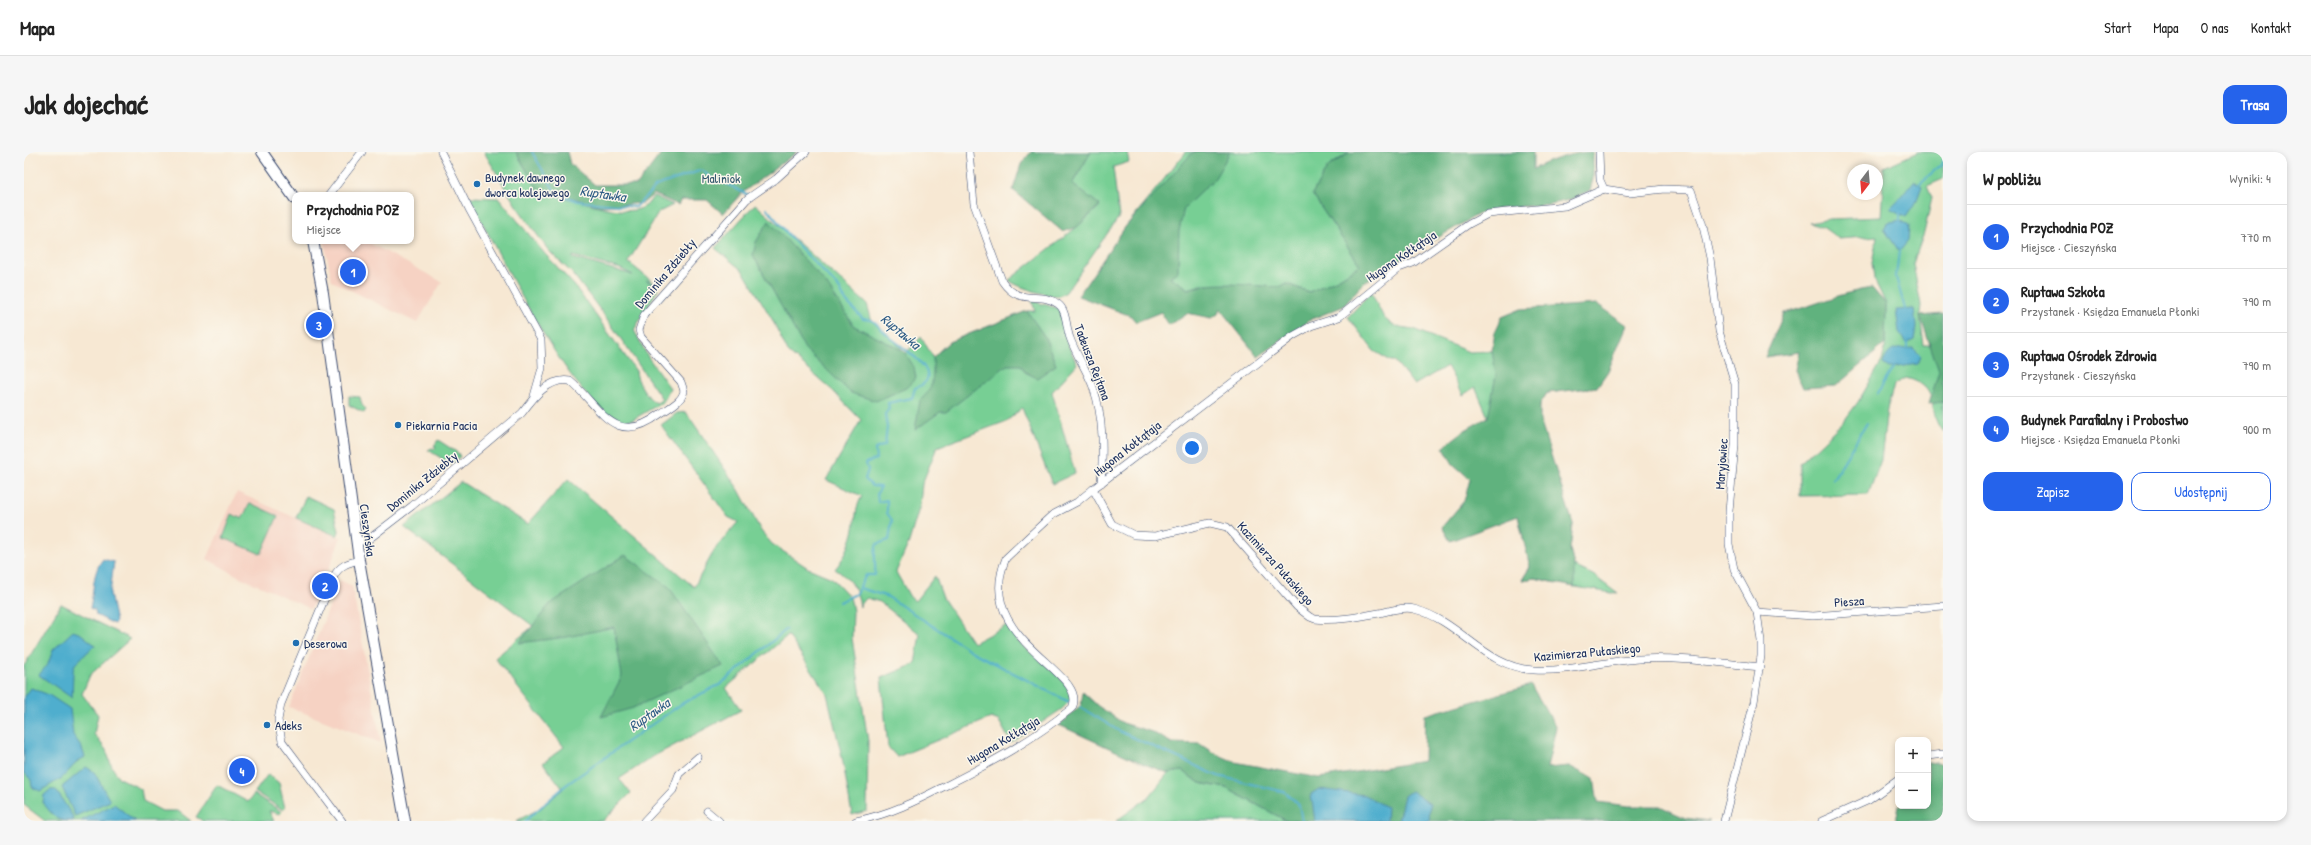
<!DOCTYPE html>
<html lang="pl">
<head>
<meta charset="utf-8">
<style>
	:root { --surface:#fff; --page:#f6f6f6; --text:#222; --muted:#767676; --line:#e0e0e0; --accent:#2563eb }
	body { margin:0; font-family:"Patrick Hand",sans-serif; background:var(--page); color:var(--text) }
	.controls { position:absolute; right:12px; bottom:12px; display:grid; overflow:hidden; border-radius:8px; box-shadow:0 2px 6px #0003 }
	.controls button { width:36px; height:36px; display:grid; place-items:center; padding:0; border:0; border-bottom:1px solid var(--line); background:var(--surface); color:var(--text); font:20px sans-serif }
	.compass { position:absolute; left:1823px; top:12px; width:36px; height:36px; border-radius:50%; background:var(--surface); box-shadow:0 2px 6px #0003; rotate:196deg }
	.you { position:absolute; left:1168px; top:296px; width:14px; height:14px; margin:-10px; border:3px solid #fff; border-radius:50%; background:#1a73e8; box-shadow:0 0 0 6px #1a73e833 }
	.badge { display:grid; place-items:center; width:26px; height:26px; border-radius:50%; background:var(--accent); color:#fff; font-size:13px; font-weight:700 }
	.pin { position:absolute; translate:-50% -50%; border:2px solid #fff; box-shadow:0 1px 4px #0006 }
	.popup { position:absolute; left:268px; top:40px; width:122px; height:52px; box-sizing:border-box; display:grid; place-content:center; border-radius:8px; background:var(--surface); filter:drop-shadow(0 1px 3px #0005); font-size:13px; white-space:nowrap; color:var(--muted) }
	.popup b { font-size:15px; color:var(--text) }
	.popup::after { content:''; position:absolute; left:50%; top:100%; margin-left:-8px; border:8px solid transparent; border-top-color:var(--surface) }
	.list { margin:0; padding:0; list-style:none }
	h2 { display:flex; justify-content:space-between; align-items:center; height:52px; margin:0; padding:0 16px; font-size:17px }
	h2 small { font-size:13px; font-weight:400; color:var(--muted) }
	.list li { display:grid; grid-template-columns:26px 1fr auto; gap:12px; align-items:center; box-sizing:border-box; height:64px; padding:0 16px; border-top:1px solid var(--line) }
	.list b { display:block; font-size:15px; white-space:nowrap }
	.list p { margin:0; font-size:13px; white-space:nowrap; color:var(--muted) }
	.list em { font-size:13px; font-style:normal; color:var(--muted) }
	.actions { display:flex; gap:8px; padding:12px 16px }
	.actions a { flex:1; padding:9px 0; border:1px solid var(--accent); border-radius:12px; text-align:center; font-size:14px; color:var(--accent) }
	.actions .main { background:var(--accent); color:#fff }
	.map { position:relative; flex:none; width:1919px; height:669px; overflow:hidden; border-radius:12px }
	header { display:flex; align-items:center; gap:24px; box-sizing:border-box; height:56px; padding:0 20px; background:var(--surface); border-bottom:1px solid var(--line) }
	header strong { font-size:19px }
	nav { display:flex; gap:22px; margin-inline-start:auto; font-size:14px }
	.intro { display:flex; align-items:center; justify-content:space-between; box-sizing:border-box; height:96px; padding:0 24px }
	h1 { margin:0; font-size:28px }
	.button { padding:10px 18px; border-radius:12px; background:var(--accent); color:#fff; font-size:14px; font-weight:700 }
	main { display:flex; gap:24px; padding:0 24px }
	aside { flex:1; background:var(--surface); border-radius:12px; box-shadow:0 2px 6px #0003 }
	.map>svg:first-child { display:block }
	.built { fill:#f6d2c3 }
	.green { fill:#77cf94; stroke:#497f79; fill-rule:evenodd }
	.forest { fill:#61b27e; stroke:#3e706e }
	.water { fill:#4faece; stroke:#356e96 }
	.lines { fill:none; stroke-linecap:round; stroke-linejoin:round }
	.stream { stroke:#4faece; stroke-width:2 }
	.street-casing { stroke:#3c4b70; stroke-width:8 }
	.secondary-casing { stroke:#3c4b70; stroke-width:12 }
	.street { stroke:#fff; stroke-width:7 }
	.secondary { stroke:#fff; stroke-width:10 }
	.poi-dot { fill:#1f6fb2; stroke:#fbf7ec; stroke-width:1.5 }
	.labels { text-anchor:middle; dominant-baseline:central; stroke-width:3; stroke-linejoin:round; paint-order:stroke }
	.poi-label { font-size:13px; fill:#1b2f5e; stroke:#fbf7ec; text-anchor:start }
	.park-label { font-size:13px; fill:#32576c; stroke:#fbf7ec }
	.street-label { font-size:13px; fill:#1b2f5e; stroke:#fbf7ec }
	.water-label { font-size:14px; font-style:italic; fill:#2d5b85; stroke:#fbf7ec }
</style>
</head>
<body>
<header>
<strong>Mapa</strong>
<nav><a>Start</a><a>Mapa</a><a>O nas</a><a>Kontakt</a></nav>
</header>
<div class="intro"><h1>Jak dojechać</h1><a class="button">Trasa</a></div>
<main>
<div class="map">
<svg width="1919" height="669" viewBox="0 0 1919 669">
	<rect width="100%" height="100%" fill="#fbf7ec"/>
	<filter id="ink" filterUnits="userSpaceOnUse"><feTurbulence type="fractalNoise" baseFrequency=".025" numOctaves="2"/><feDisplacementMap in="SourceGraphic" scale="8" xChannelSelector="R" yChannelSelector="G"/><feConvolveMatrix kernelMatrix="1 2 1 2 8 2 1 2 1" color-interpolation-filters="sRGB"/></filter>
	<filter id="wash" filterUnits="userSpaceOnUse"><feTurbulence type="fractalNoise" baseFrequency=".012" numOctaves="4" result="noise"/><feDisplacementMap in="SourceGraphic" scale="16" xChannelSelector="R" yChannelSelector="G"/><feGaussianBlur stdDeviation="0.9" result="paint"/><feColorMatrix in="noise" values="0 0 0 0 0 0 0 0 0 0 0 0 0 0 0 0 0 1.4 0 .05"/><feComposite in="paint" operator="in"/></filter>
	<g filter="url(#wash)">
		<rect width="100%" height="100%" fill="#f7e8d3"/>
		<g class="built">
			<path d="M300,89h42l76,41 -25,41 -85,-42z"/>
			<path d="M213,340l59,26 10,-22 28,13 5,22 -2,5 4,1 -13,34 -3,-1 -2,4 3,1 -15,34 -71,-32 -33,-18z"/>
			<path d="M316,428l12,6 29,157 -92,-36z"/>
		</g>
		<g class="green">
			<path d="M460,0h32l24,41 7,4c24,-4 73,23 97,10 4,-2 7,-8 10,-11l19,9 -14,7 -31,50 30,24 -12,-6 12,9 -24,41 14,27 22,31 -7,14 -31,18 -11,2c-50,-17 -125,-175 -152,-225l30,1 46,56 29,31 62,86c0,9 12,29 21,32l5,-4 -52,-76 -37,-49 -24,-23 -34,-47zM549,104l48,13 12,6 -60,-17z"/>
			<path d="M1067,0h36l2,10 -16,5 6,50 -53,75c-2,2 -6,4 -8,4 -10,0 -42,-9 -49,-16l68,-53 23,-21 -28,-22z"/>
			<path d="M1162,0h164l-22,15 -16,27 48,71 -22,14 -29,13 -22,-8 -6,3 -56,-2h-24l-13,4 -18,-12 -80,2 36,-53z"/>
			<path d="M1894,0h25v27l-16,7 5,12 -8,35 -11,31 8,41 -1,11 4,29h6l13,24v63c-17,-19 0,-45 -37,-54l-12,7 -7,24 -6,51 -13,35 -68,1v-33l44,-42 14,-19 24,-41 3,-13 1,-44 -12,-25 -2,-16 5,-27 -38,3 -15,-11 -14,-5 19,-4 52,-2 3,-50z"/>
			<path d="M731,52l112,100 4,14 35,35 15,-16 12,20 16,-15 78,-31h8l-3,-10 29,8 7,36 9,19 -25,28 23,81 -23,11 -30,-76 -15,13 -70,26 -15,37 -2,21 -11,37 -13,30 14,25 5,4 20,-25 8,22 30,45 34,-18c11,28 64,47 64,75l-9,9 -51,34 -12,-22 -8,-3 -94,39 -9,-10 -7,-69 34,-14 5,-30 -40,-32 -13,-4 -7,6v3c-2,-18 -10,-28 -25,-38 8,-9 15,-24 18,-36 4,-15 1,-23 9,-37l-36,-16 35,-60 -29,-30 -44,-38 -16,-33 -29,-48 -28,-23z"/>
			<path d="M1347,140l13,26 10,8 19,3 56,23 23,-1 105,36 -50,6 -7,11 -2,13 35,107 -3,25 4,17 19,9 25,19 -49,-8 -34,-8 -13,2 8,-13 -12,-51 -5,-41 -38,-88 -12,8 -16,-29 -33,19 -19,-24h-4l-17,-10 -26,-34z"/>
			<path d="M325,244l11,1 2,8 4,4 -2,4 -15,-8z"/>
			<path d="M662,260l53,78 22,41 11,13 36,24 24,10 18,19 3,14 -1,27 16,103 -1,70 -15,4 -10,-58 -15,-63 -39,-59 -62,53 15,22 -87,46 -35,23 12,14 -28,28h-87l25,-13 22,-19 -20,-26 21,-16 -69,-89 38,-32 -129,-99 57,-45 67,42 40,-45 126,108 21,-38 23,-27 -10,-5 -67,-92 16,-12z"/>
			<path d="M414,288l20,13 2,4 -9,7 -23,-14 4,-2 3,1 1,-2 -2,-1z"/>
			<path d="M282,344l28,13 5,22 -2,5 -41,-18z"/>
			<path d="M226,351l28,13 -17,38 -38,-16 9,-24 10,5z"/>
			<path d="M37,452l69,35 -40,36 -8,19 16,21 -4,19 12,16 6,17 7,11 22,11 2,12 19,10h16l13,10h-146l-21,-16v-139z"/>
			<path d="M1158,619l18,12 26,5 61,33h-171l33,-24 19,-24z"/>
			<path d="M244,622l11,9 6,25 -2,2 -28,-18z"/>
			<path d="M193,633l31,17 6,-8 28,18 -2,2 -11,-3 5,10h-71l-7,-4z"/>
		</g>
		<g class="forest">
			<path d="M492,0h51l3,12 25,21h42l25,-33h135l-55,41 -19,21 -16,-14h-26l-3,5 -24,-11 -11,9 -42,3 -46,-13 -9,2 -6,-2z"/>
			<path d="M1007,0h60l-19,32 28,21 -23,22 -14,5 -50,-42 8,-26z"/>
			<path d="M1169,0h37l-15,26 -31,30 -5,23 -1,40 -8,6 18,12c29,-9 62,-3 93,-2l6,-3 22,8 29,-13 22,-14 -48,-71 16,-27 22,-15h183v17c18,-9 40,-17 60,-17v27l-3,11c-33,22 -75,11 -111,24l-80,46 -36,23 -19,23 -32,13 -54,38 -38,-48 -2,5 -7,4 -24,-5 -18,12 -8,-13 -25,10 -5,-6 -53,-20 48,-70z"/>
			<path d="M745,69l56,61 29,44 50,25 10,16 2,11 -10,10 -30,13 -25,-8 -46,-44 -52,-94 3,-13z"/>
			<path d="M1848,136l14,16 -1,40 -49,42 -33,2 -8,-18 4,-18 -34,5 19,-44c30,-7 58,-21 88,-25z"/>
			<path d="M1573,152l30,21 -19,46 -11,16 -50,6 -7,11v16l33,104 -3,25 4,18v20l-39,-9 -13,2 8,-13 -12,-51 -68,25 -8,-14 22,-26 6,-22 -17,-15 -10,-17 22,-17 23,-13 8,-42 -4,-24 3,-19 7,-15 19,-8z"/>
			<path d="M1003,159l18,26 11,28 -19,13 -12,-6 -4,-7h-14l-61,47h-6l-25,18 5,-30c15,-11 13,-26 13,-43l16,-15z"/>
			<path d="M1919,162v88l-14,2 10,-33 -19,-55z"/>
			<path d="M601,403l44,32 54,79 -90,42 -32,9 21,-41 -8,-49 -47,10 -48,6 31,-39z"/>
			<path d="M1507,533l25,42 -9,41 22,-2 25,13 4,23 30,4h32l25,12 24,3h-422l-61,-33 -26,-5 -18,-12 -14,2 -24,-9 -85,-39 22,-20 2,-13 15,14 25,17 29,9 20,11 28,1 12,8 23,10 84,16 105,-17 1,-46z"/>
			<path d="M1904,610l15,2v57h-47l3,-15h29z"/>
		</g>
		<g class="water">
			<path d="M1890,29l8,5 -6,16 -10,15 -16,-9 11,-11z"/>
			<path d="M1876,68l9,5 -1,15 -9,11 -15,-22 3,-6z"/>
			<path d="M1890,157l2,18 -2,13 -7,3 -8,-11 -3,-22z"/>
			<path d="M1889,196l8,8 -3,8 -29,4 -6,-4c6,-17 13,-15 30,-16z"/>
			<path d="M79,407l11,3 -4,32 6,28 -2,2 -18,-9 -1,-5 -5,-2c4,-15 2,-37 13,-49z"/>
			<path d="M49,479l8,3 14,11 -20,19 -2,7 -1,27 -33,-23 9,-11 5,-14z"/>
			<path d="M7,536l18,7 21,14 3,26 8,11 4,11 -7,4 -16,17 -22,13 -8,-4 -1,-7 -7,-8v-74z"/>
			<path d="M62,615l8,5 16,29 -35,15 -13,-29z"/>
			<path d="M1295,637l45,6 23,12 -1,14h-71l-4,-27z"/>
			<path d="M26,638h6l17,27v4c-18,0 -19,-5 -30,-18l1,-8z"/>
			<path d="M1387,639l19,13 -1,17h-31l6,-25z"/>
			<path d="M90,652l21,17h-54z"/>
		</g>
		<g class="lines">
			<g class="stream">
				<path d="M508,0l24,41 22,8 58,6 20,-21 46,-16 14,12h7l25,13"/>
				<path d="M1895,32l22,-19 2,-7"/>
				<path d="M743,57l27,32 46,48 5,11 18,19 9,1c8,7 15,15 23,21 12,10 53,36 20,47l-3,10 -24,5 1,6 -4,5 2,13 -2,18 -10,4 1,10 -10,4 2,7 -3,9 7,7 9,1 -4,6 1,9 9,-2v13l5,7 -3,20 -12,4c-4,11 -1,20 -2,31h-9l-10,19 -17,8"/>
				<path d="M1876,68v-7"/>
				<path d="M1875,99l-3,26 9,32"/>
				<path d="M1883,196v-5"/>
				<path d="M1854,241l15,-25"/>
				<path d="M1809,327l34,-56"/>
				<path d="M836,436l28,9 85,55 96,50"/>
				<path d="M1056,555l39,24 99,45 67,16 14,13 3,16"/>
				<path d="M501,669l41,-36 75,-53 42,-29 38,-19 66,-55"/>
			</g>
		</g>
	</g>
	<g filter="url(#ink)">
		<g class="lines">
			<g class="street-casing">
				<g id="street">
					<path d="M417,0l28,57 72,131 1,28 -8,28"/>
					<path d="M945,0l5,52 28,77c18,27 38,9 56,23 9,6 8,24 12,34 6,17 17,32 23,49 11,31 10,64 8,96"/>
					<path d="M1575,0l1,28 4,9"/>
					<path d="M1580,37l26,4 34,-4 27,1 11,32 8,36 9,73 16,53v61l-6,66v33l5,25 23,43 4,29v15l-7,46 -30,119"/>
					<path d="M305,43l33,-43"/>
					<path d="M1069,337l19,35 22,11 21,1 55,-13 17,4 70,80 13,10 5,2c21,2 43,-2 64,-6 11,-2 24,-7 35,-4 47,12 71,59 120,61 35,2 70,-9 105,-11 40,-2 81,4 121,8"/>
					<path d="M332,390l13,-3 43,-33 110,-93c11,-15 27,-36 48,-32 31,26 44,68 90,33 8,-6 22,-12 24,-23l-3,-9 -40,-45 -2,-7 5,-15 103,-116 29,-20 30,-27"/>
					<path d="M1733,460l56,4 130,-10"/>
					<path d="M1904,604l15,-2"/>
					<path d="M683,659l12,10"/>
					<path d="M318,669l-60,-80 -4,-21 3,-16 53,-128c6,-11 14,-13 25,-16"/>
					<path d="M620,669l29,-31 6,-16 19,-17"/>
					<path d="M832,669c35,-7 60,-20 91,-36 44,-22 86,-45 125,-77 19,-37 -101,-67 -66,-150l46,-43 25,-13 16,-13 200,-153 18,-10 28,-9 60,-49 14,-5 56,-39 19,-10 77,-8 39,-17"/>
					<path d="M1798,669l47,-21 29,-21"/>
				</g>
			</g>
			<g class="secondary-casing">
				<g id="secondary">
					<path d="M238,0l33,47"/>
					<path d="M289,89l10,52 36,267 46,261"/>
				</g>
			</g>
			<use href="#street" class="street"/>
			<use href="#secondary" class="secondary"/>
		</g>
	</g>
	<g class="poi-dot">
		<circle cx="453" cy="32" r="4"/>
		<circle cx="374" cy="273" r="4"/>
		<circle cx="272" cy="491" r="4"/>
		<circle cx="243" cy="573" r="4"/>
	</g>
	<g class="labels">
		<g class="poi-label">
			<text x="461" y="25">Budynek dawnego<tspan x="461" dy="15">dworca kolejowego</tspan></text>
			<text x="382" y="273">Piekarnia Pacia</text>
			<text x="280" y="491">Deserowa</text>
			<text x="251" y="573">Adeks</text>
		</g>
		<g class="park-label">
			<text x="697" y="26">Maliniok</text>
		</g>
		<g class="street-label">
			<text transform="translate(1377 104) rotate(-34)">Hugona Kołłątaja</text>
			<text transform="translate(641 121) rotate(-50)">Dominika Zdziebły</text>
			<text transform="translate(1069 210) rotate(69)">Tadeusza Rejtana</text>
			<text transform="translate(1103 296) rotate(-38)">Hugona Kołłątaja</text>
			<text transform="translate(1697 312) rotate(-86)">Maryjowiec</text>
			<text transform="translate(398 329) rotate(-39)">Dominika Zdziebły</text>
			<text transform="translate(344 378) rotate(82)">Cieszyńska</text>
			<text transform="translate(1252 411) rotate(48)">Kazimierza Pułaskiego</text>
			<text transform="translate(1825 449) rotate(-4)">Piesza</text>
			<text transform="translate(1563 500) rotate(-5)">Kazimierza Pułaskiego</text>
			<text transform="translate(979 588) rotate(-31)">Hugona Kołłątaja</text>
		</g>
		<g class="water-label">
			<text transform="translate(579 41) rotate(8)">Ruptawka</text>
			<text transform="translate(877 179) rotate(40)">Ruptawka</text>
			<text transform="translate(625 562) rotate(-35)">Ruptawka</text>
		</g>
	</g>
</svg>
<div class="controls">
<button>+</button>
<button>−</button>
</div>
<svg class="compass" viewBox="-18 -18 36 36"><path d="M0-13l5 13h-10z" fill="#e53935"/><path d="M0 13l5-13h-10z" fill="#767676"/></svg>
<div class="you"></div>
<div class="pin badge" style="left:329px;top:120px">1</div>
<div class="popup"><b>Przychodnia POZ</b>Miejsce</div>
<div class="pin badge" style="left:301px;top:434px">2</div>
<div class="pin badge" style="left:295px;top:173px">3</div>
<div class="pin badge" style="left:218px;top:619px">4</div>
</div>
<aside>
<h2>W pobliżu<small>Wyniki: 4</small></h2>
<ul class="list">
<li><span class="badge">1</span><div><b>Przychodnia POZ</b><p>Miejsce · Cieszyńska</p></div><em>770 m</em></li>
<li><span class="badge">2</span><div><b>Ruptawa Szkoła</b><p>Przystanek · Księdza Emanuela Płonki</p></div><em>790 m</em></li>
<li><span class="badge">3</span><div><b>Ruptawa Ośrodek Zdrowia</b><p>Przystanek · Cieszyńska</p></div><em>790 m</em></li>
<li><span class="badge">4</span><div><b>Budynek Parafialny i Probostwo</b><p>Miejsce · Księdza Emanuela Płonki</p></div><em>900 m</em></li>
</ul>
<div class="actions"><a class="main">Zapisz</a><a>Udostępnij</a></div>
</aside>
</main>
</body>
</html>
